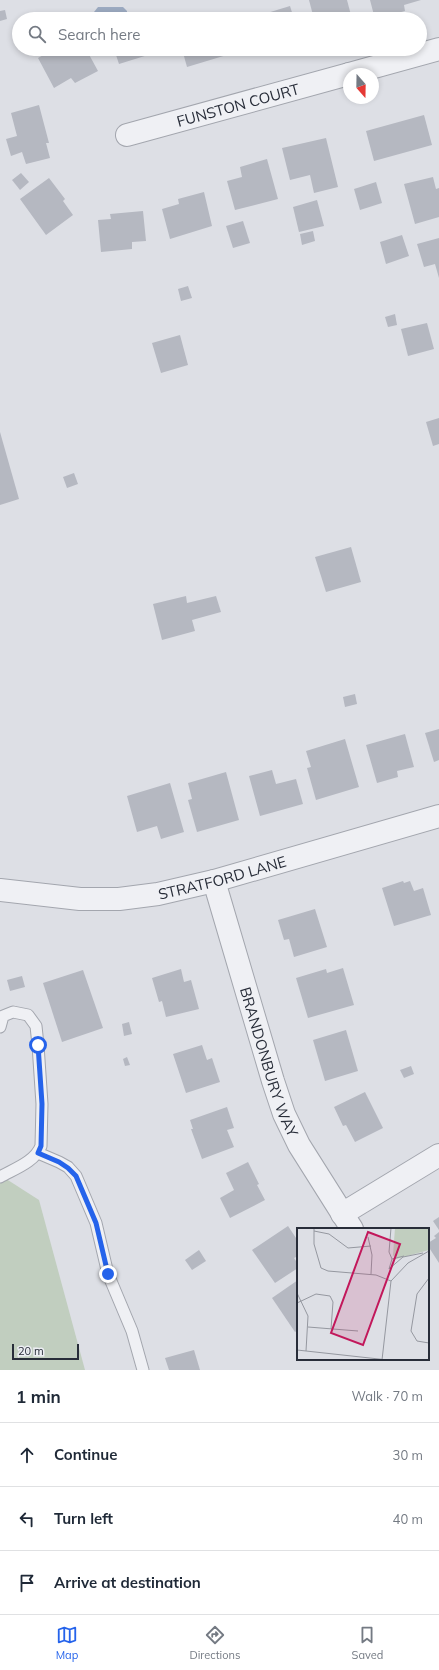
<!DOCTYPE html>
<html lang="en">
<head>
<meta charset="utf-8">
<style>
	:root { --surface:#fff; --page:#f6f6f7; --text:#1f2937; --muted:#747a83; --line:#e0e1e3; --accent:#2563eb }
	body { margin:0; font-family:Mulish,sans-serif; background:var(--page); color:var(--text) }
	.compass { position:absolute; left:343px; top:68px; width:36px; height:36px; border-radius:50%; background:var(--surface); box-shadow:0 2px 6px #0003; rotate:160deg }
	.scale { position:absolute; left:12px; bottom:10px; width:67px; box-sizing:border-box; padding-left:4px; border:2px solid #282d39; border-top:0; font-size:11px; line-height:14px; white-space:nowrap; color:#282d39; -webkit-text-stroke:3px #eceef3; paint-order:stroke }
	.stop { position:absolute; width:12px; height:12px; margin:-9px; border:3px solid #2563eb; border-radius:50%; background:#fff }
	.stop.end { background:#2563eb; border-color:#fff; box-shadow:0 1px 4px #0008 }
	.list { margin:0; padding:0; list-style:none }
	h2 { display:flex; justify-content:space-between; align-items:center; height:52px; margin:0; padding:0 16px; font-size:17px }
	h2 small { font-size:13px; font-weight:400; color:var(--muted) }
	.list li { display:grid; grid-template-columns:26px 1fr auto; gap:12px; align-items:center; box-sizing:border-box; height:64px; padding:0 16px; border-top:1px solid var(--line) }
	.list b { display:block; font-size:15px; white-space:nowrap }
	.list em { font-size:13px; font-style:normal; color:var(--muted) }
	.icon { flex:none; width:22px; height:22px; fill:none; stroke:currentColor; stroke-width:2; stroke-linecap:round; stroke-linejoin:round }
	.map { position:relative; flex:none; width:439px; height:1370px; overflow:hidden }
	.search { position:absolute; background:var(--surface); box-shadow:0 2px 6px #0003; left:12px; right:12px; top:12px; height:44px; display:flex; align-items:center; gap:10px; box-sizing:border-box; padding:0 14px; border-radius:22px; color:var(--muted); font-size:15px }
	.sheet { height:244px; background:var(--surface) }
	nav { display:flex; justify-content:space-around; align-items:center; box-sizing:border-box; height:56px; border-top:1px solid var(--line); background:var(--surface); font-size:11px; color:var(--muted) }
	nav a { display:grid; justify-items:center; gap:2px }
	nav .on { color:var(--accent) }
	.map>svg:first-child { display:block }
	.green { fill:#c1cebf }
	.water { fill:#9caac1 }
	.building { fill:#b5b8c1 }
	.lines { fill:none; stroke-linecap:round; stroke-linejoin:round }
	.lane-casing { stroke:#a3a6ae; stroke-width:13 }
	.street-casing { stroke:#a3a6ae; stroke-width:24 }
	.lane { stroke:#eff0f4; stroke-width:11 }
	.street { stroke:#eff0f4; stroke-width:22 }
	.route { stroke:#2563eb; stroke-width:5 }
	.labels { text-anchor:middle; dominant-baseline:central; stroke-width:4; stroke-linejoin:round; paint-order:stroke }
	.street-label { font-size:15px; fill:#282d39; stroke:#eceef3 }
	.inset-road { fill:none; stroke:#9598a0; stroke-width:1 }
	.view { fill:#c2185b; fill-opacity:0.15; stroke:#c2185b; stroke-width:2 }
	.inset-edge { fill:none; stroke:#282d39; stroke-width:2 }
</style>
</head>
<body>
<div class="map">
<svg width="439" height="1370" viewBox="0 0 439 1370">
	<rect width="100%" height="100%" fill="#dddfe5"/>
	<path class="green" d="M0,1175l39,25 46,170h-85z"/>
	<path class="water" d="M98,7h25l4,4v5l-3,3h-26l-4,-7z"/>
	<g class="building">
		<path d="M309,0h38l5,19h-38z"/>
		<path d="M370,0h51l-17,5 1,6 -30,8z"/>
		<path d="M290,6l4,13h-47z"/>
		<path d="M5,10l2,9 -7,2v-10z"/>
		<path d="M161,12l2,7h-23z"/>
		<path d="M54,49h16l1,2 4,-2h11l12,22 -23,12 -4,-5 -17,10 -16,-30z"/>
		<path d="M114,49h41l-8,3 1,3 -29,9z"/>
		<path d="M182,49h57l1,2 -53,16z"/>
		<path d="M251,49h19l-17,5z"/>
		<path d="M39,105l10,38h-3l4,15 -24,6 -4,-12 -11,4 -5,-17 11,-3 -6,-23z"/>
		<path d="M424,115l8,30 -58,16 -8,-30z"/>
		<path d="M326,138l12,49 -24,6 -4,-18 -20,5 -8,-32z"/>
		<path d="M267,159l11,40 -43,11 -8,-29 15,-4 -2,-10z"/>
		<path d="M21,173l8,9 -9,8 -8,-10z"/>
		<path d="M433,177l3,12 3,-1v29l-24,7 -11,-40z"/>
		<path d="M49,178l16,21 -2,2 10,14 -27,20 -26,-36z"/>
		<path d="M376,182l6,21 -22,7 -6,-21z"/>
		<path d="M204,192l8,34 -42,13 -8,-30 17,-5 -1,-5z"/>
		<path d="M317,200l7,26 -25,6 -6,-25z"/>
		<path d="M143,211l3,30 -14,1v7l-31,3 -3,-32 13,-1 -1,-5z"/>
		<path d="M243,221l7,22 -17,5 -7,-22z"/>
		<path d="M313,231l2,10 -13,4 -2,-11z"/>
		<path d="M402,235l7,21 -23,8 -6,-22z"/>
		<path d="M439,238v40l-4,-14 -11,3 -7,-23z"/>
		<path d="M188,286l4,12 -11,3 -3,-12z"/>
		<path d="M395,314l2,11 -9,2 -3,-10z"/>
		<path d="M427,323l7,26 -26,7 -7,-27z"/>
		<path d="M180,335l8,30 -27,8 -9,-30z"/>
		<path d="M439,418v26l-6,2 -7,-24z"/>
		<path d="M0,432l19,67 -19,6z"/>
		<path d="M74,473l4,11 -11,4 -4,-11z"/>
		<path d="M351,547l10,35 -35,10 -11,-35z"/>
		<path d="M186,596l1,7 29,-7 5,16 -29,8 3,11 -33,9 -9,-36z"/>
		<path d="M355,694l2,10 -12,3 -2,-10z"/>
		<path d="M439,729v31l-5,2 -9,-29z"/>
		<path d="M405,734l9,33 -17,4 1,6 -21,6 -11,-38z"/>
		<path d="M345,739l14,48 -43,13 -9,-32 4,-1 -5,-16z"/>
		<path d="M272,770l4,14 20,-5 7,25 -43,12 -11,-40z"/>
		<path d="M226,772l13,48 -42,12 -9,-32 4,-1 -4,-16z"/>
		<path d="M170,783l14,49 -23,7 -4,-13 -20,6 -10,-36z"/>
		<path d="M403,881l1,2 6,-2 4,10 9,-3 8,27 -37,11 -12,-38z"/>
		<path d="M315,909l12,38 -33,10 -5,-18 -5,1 -6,-20z"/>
		<path d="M343,968l11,37 -46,13 -12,-40 30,-9 1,4z"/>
		<path d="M181,969l3,13 7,-2 8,29 -33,8 -4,-16 -3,1 -7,-24z"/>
		<path d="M83,970l20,58 -41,14 -19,-59z"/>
		<path d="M22,976l3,11 -15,4 -3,-11z"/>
		<path d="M129,1022l3,12 -8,2 -2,-12z"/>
		<path d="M346,1030l12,41 -33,10 -12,-41z"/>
		<path d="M202,1045l5,15 5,-2 8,24 -34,11 -13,-39z"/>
		<path d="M127,1057l3,8 -5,1 -2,-7z"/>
		<path d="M411,1066l3,8 -10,4 -4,-8z"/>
		<path d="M365,1092l18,36 -28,14 -9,-17 -3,1 -9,-19z"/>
		<path d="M227,1107l7,21 -7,2 7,17 -32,12 -11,-30h2l-3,-9z"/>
		<path d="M248,1162l11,22 -2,1 8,15 -35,18 -10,-20 14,-8 -8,-17z"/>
		<path d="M439,1217v13l-6,-9z"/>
		<path d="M288,1226l10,15v15l-4,2 4,6v4l-23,15 -23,-33z"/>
		<path d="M439,1232v31l-11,-17v-3l8,-5 -2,-2z"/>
		<path d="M199,1250l7,11 -14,9 -7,-10z"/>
		<path d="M298,1280v50l-3,2 -23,-34z"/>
		<path d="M194,1350l6,20h-31l-4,-12z"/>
	</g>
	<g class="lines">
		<g class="lane-casing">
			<g id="lane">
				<path d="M0,1027l3,-11 10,-4 15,3 8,11 2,19 4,59 -1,42c-6,16 -27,23 -41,31"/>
				<path d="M38,1153l21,9 9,5 8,9 20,47 12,51 24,57 11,39"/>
			</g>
		</g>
		<g class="street-casing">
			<g id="street">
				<path d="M349,74l90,-25"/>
				<path id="s1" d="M127,135l222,-61"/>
				<path id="s2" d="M214,881l59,200 11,33 15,31 53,84"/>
				<path id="s3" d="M0,890l80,9h39l39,-5 56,-13 225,-65"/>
				<path d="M342,1214l97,-59"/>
			</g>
		</g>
		<use href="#lane" class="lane"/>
		<use href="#street" class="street"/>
	</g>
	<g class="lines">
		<path class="route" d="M38,1045l4,59 -1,42 -3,7 21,9 9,6 8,8 20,47 12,51"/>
	</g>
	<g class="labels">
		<g class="street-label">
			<text stroke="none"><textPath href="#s1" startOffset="115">FUNSTON COURT</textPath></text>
			<text stroke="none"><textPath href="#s3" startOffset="225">STRATFORD LANE</textPath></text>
			<text stroke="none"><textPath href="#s2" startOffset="189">BRANDONBURY WAY</textPath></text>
		</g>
	</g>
	<g transform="translate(297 1228)">
		<rect width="132" height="132" fill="#dddfe5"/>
		<path d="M98,0h34v22l-33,9 -3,-4z" fill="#c1cebf"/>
		<path class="inset-road" d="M17,0v16l7,24M94,0l-2,24 3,7M17,3l15,3 19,14 23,-2M71,9l4,18 -1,19M107,28l-12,3 -3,10 14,-12 20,-4M24,40l7,3 48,4 15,6M132,50l-12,16 -6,37 6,10 12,2M0,65l11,23 -2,35M0,75l19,-9 14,2 3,6 -2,27M11,99l50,4M0,122l91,10M85,132l9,-79 17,-18 21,-12"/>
		<path class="view" d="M71,4l32,12 -37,101 -32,-12z"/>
		<rect width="132" height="132" class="inset-edge"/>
	</g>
</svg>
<svg class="compass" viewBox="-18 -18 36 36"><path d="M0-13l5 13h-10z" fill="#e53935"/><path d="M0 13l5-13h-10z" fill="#747a83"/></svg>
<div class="scale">20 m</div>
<div class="stop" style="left:38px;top:1045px"></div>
<div class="stop end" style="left:108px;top:1274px"></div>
<div class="search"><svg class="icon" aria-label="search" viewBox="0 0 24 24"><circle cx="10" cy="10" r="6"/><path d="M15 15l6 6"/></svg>Search here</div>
</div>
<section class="sheet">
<h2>1 min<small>Walk · 70 m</small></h2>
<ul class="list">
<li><svg class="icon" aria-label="ahead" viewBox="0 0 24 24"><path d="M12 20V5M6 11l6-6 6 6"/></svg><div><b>Continue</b></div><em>30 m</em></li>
<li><svg class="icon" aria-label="left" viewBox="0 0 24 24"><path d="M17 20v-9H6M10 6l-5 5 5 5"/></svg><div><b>Turn left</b></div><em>40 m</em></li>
<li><svg class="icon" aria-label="arrive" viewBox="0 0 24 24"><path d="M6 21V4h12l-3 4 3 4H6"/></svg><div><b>Arrive at destination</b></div></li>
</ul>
</section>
<nav>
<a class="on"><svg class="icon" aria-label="map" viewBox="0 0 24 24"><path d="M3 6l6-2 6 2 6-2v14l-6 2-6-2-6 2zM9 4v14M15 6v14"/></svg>Map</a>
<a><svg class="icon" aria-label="directions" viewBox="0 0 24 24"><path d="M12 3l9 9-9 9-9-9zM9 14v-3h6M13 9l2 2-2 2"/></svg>Directions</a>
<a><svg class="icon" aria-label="saved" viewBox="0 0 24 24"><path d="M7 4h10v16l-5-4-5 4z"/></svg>Saved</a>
</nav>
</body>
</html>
